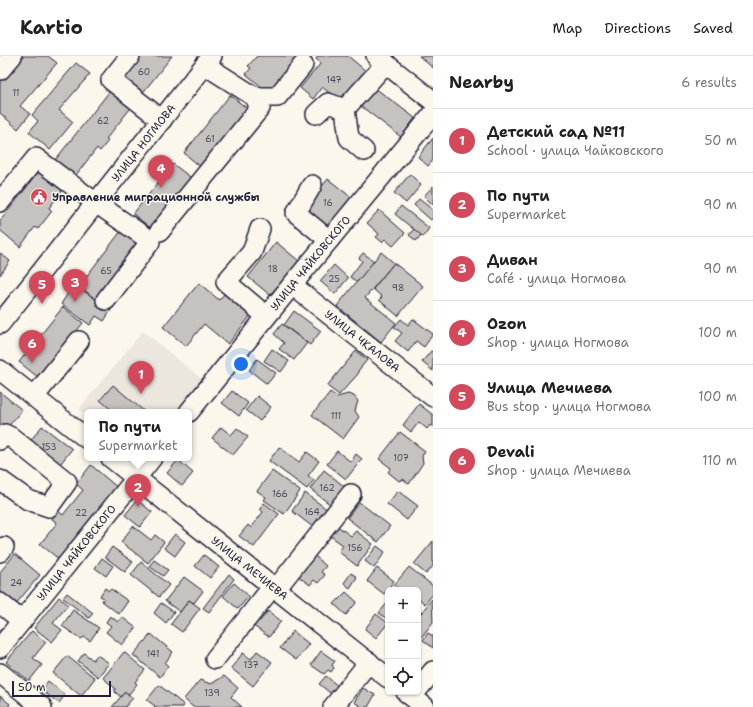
<!DOCTYPE html>
<html lang="en">
<head>
<meta charset="utf-8">
<style>
	:root { --surface:#fff; --page:#f6f6f6; --text:#202124; --muted:#757577; --line:#e0e0e0; --accent:#d1495b }
	body { margin:0; font-family:"Shantell Sans",sans-serif; background:var(--page); color:var(--text) }
	.controls { position:absolute; right:12px; bottom:12px; display:grid; overflow:hidden; border-radius:6px; box-shadow:0 1px 3px #0004 }
	.controls button { width:36px; height:36px; display:grid; place-items:center; padding:0; border:0; border-bottom:1px solid var(--line); background:var(--surface); color:var(--text); font:20px sans-serif }
	.scale { position:absolute; left:12px; bottom:10px; width:99px; box-sizing:border-box; padding-left:4px; border:2px solid #22223b; border-top:0; font-size:11px; line-height:14px; white-space:nowrap; color:#22223b; -webkit-text-stroke:3px #fbf7ec; paint-order:stroke }
	.you { position:absolute; left:241px; top:308px; width:14px; height:14px; margin:-10px; border:3px solid #fff; border-radius:50%; background:#1a73e8; box-shadow:0 0 0 6px #1a73e833 }
	.badge { display:grid; place-items:center; width:26px; height:26px; border-radius:50%; background:var(--accent); color:#fff; font-size:13px; font-weight:700 }
	.pin { position:absolute; translate:-50% -33px; filter:drop-shadow(0 1px 2px #0008) }
	.pin::after { content:''; position:absolute; top:21px; width:14px; height:12px; background:inherit; clip-path:polygon(0 0,100% 0,50% 100%) }
	.popup { position:absolute; left:84px; top:353px; width:108px; height:52px; box-sizing:border-box; display:grid; place-content:center; border-radius:6px; background:var(--surface); filter:drop-shadow(0 1px 3px #0005); font-size:13px; white-space:nowrap; color:var(--muted) }
	.popup b { font-size:15px; color:var(--text) }
	.popup::after { content:''; position:absolute; left:50%; top:100%; margin-left:-8px; border:8px solid transparent; border-top-color:var(--surface) }
	.list { margin:0; padding:0; list-style:none }
	h2 { display:flex; justify-content:space-between; align-items:center; height:52px; margin:0; padding:0 16px; font-size:17px }
	h2 small { font-size:13px; font-weight:400; color:var(--muted) }
	.list li { display:grid; grid-template-columns:26px 1fr auto; gap:12px; align-items:center; box-sizing:border-box; height:64px; padding:0 16px; border-top:1px solid var(--line) }
	.list b { display:block; font-size:15px; white-space:nowrap }
	.list p { margin:0; font-size:13px; white-space:nowrap; color:var(--muted) }
	.list em { font-size:13px; font-style:normal; color:var(--muted) }
	.icon { flex:none; width:22px; height:22px; fill:none; stroke:currentColor; stroke-width:2; stroke-linecap:round; stroke-linejoin:round }
	.map { position:relative; flex:none; width:433px; height:651px; overflow:hidden }
	header { display:flex; align-items:center; gap:24px; box-sizing:border-box; height:56px; padding:0 20px; background:var(--surface); border-bottom:1px solid var(--line) }
	header strong { font-size:19px }
	nav { display:flex; gap:22px; margin-inline-start:auto; font-size:14px }
	main { display:flex }
	aside { flex:1; background:var(--surface) }
	.map>svg:first-child { display:block }
	.built { fill:#ebe7df }
	.building { fill:#c6c2c0; stroke:#22223b }
	.lines { fill:none; stroke-linecap:round; stroke-linejoin:round }
	.minor-casing { stroke:#22223b; stroke-width:22 }
	.minor { stroke:#fbf7ec; stroke-width:19 }
	.labels { text-anchor:middle; dominant-baseline:central; stroke-width:3; stroke-linejoin:round; paint-order:stroke }
	.number-label { font-size:9px; fill:#4b4a5c }
	.street-label { font-size:11px; fill:#22223b; stroke:#fbf7ec }
	.poi-label { font-size:11px; font-weight:bold; fill:#22223b; stroke:#fbf7ec; text-anchor:start }
</style>
</head>
<body>
<header>
<strong>Kartio</strong>
<nav><a>Map</a><a>Directions</a><a>Saved</a></nav>
</header>
<main>
<div class="map">
<svg width="433" height="651" viewBox="0 0 433 651">
	<rect width="100%" height="100%" fill="#fbf7ec"/>
	<filter id="ink" filterUnits="userSpaceOnUse"><feTurbulence type="fractalNoise" baseFrequency=".025" numOctaves="2"/><feDisplacementMap in="SourceGraphic" scale="8" xChannelSelector="R" yChannelSelector="G"/><feConvolveMatrix kernelMatrix="1 2 1 2 8 2 1 2 1" color-interpolation-filters="sRGB"/></filter>
	<g filter="url(#ink)">
		<path class="built" d="M143,275l60,49 -26,32h-90v4l-8,-7z"/>
		<g class="building">
			<path d="M24,0h24l9,7 -37,43 10,8 -12,15 -18,-16v-33l15,-18 2,2z"/>
			<path d="M141,0h31l-31,39 -19,-16z"/>
			<path d="M257,0h53l-5,6 -7,-6 -29,37 -23,-19 5,-6 -3,-2z"/>
			<path d="M318,0h30l19,16 -25,31 -20,-16 -9,12 -13,-11 21,-25 -5,-4z"/>
			<path d="M419,0h14v12z"/>
			<path d="M76,7l14,11 -31,36 14,12 -23,28 -21,-18 9,-11 -6,-6z"/>
			<path d="M371,29l44,33 -14,19 -44,-34z"/>
			<path d="M113,31l21,17 -28,35 2,2 -8,10 -3,-3 -25,32 -20,-16z"/>
			<path d="M230,39l19,15 -47,58 -18,-15z"/>
			<path d="M433,82v22l-5,6 -10,-9z"/>
			<path d="M173,108l21,16 -41,50 -20,-16z"/>
			<path d="M41,113l24,18 -16,21 3,3 -14,18 -3,-2 -15,20 -20,-17v-9z"/>
			<path d="M410,118l11,11 -15,18 -12,-10z"/>
			<path d="M328,123l24,19 -24,30 -24,-20z"/>
			<path d="M433,130v19l-9,-9z"/>
			<path d="M419,143l14,11v8l-2,2 -17,-15z"/>
			<path d="M401,150l28,22 -6,9 -28,-23z"/>
			<path d="M379,154l26,23 -12,13 -8,-7 -3,3 -6,-5 3,-3 -12,-11z"/>
			<path d="M125,170l19,15 -46,60 -19,-15z"/>
			<path d="M414,173l7,6 -5,6 -7,-6z"/>
			<path d="M276,186l23,19 -29,34 -22,-18z"/>
			<path d="M381,196l13,11 -29,35 31,25 -15,19 -44,-36z"/>
			<path d="M0,197l10,8 -10,14z"/>
			<path d="M363,197l11,8 -17,21 -7,-5 12,-16 -3,-3z"/>
			<path d="M394,207l29,23 -25,30 -19,-16 3,-3 -9,-8z"/>
			<path d="M334,209l14,13 -13,16 -15,-13z"/>
			<path d="M199,227l20,17 7,-8 26,22 -24,30 -24,-20 -18,22 -23,-19z"/>
			<path d="M74,228l37,26 -7,11 -8,-5 -6,9 -29,-21z"/>
			<path d="M63,251l20,16 -44,55 -20,-16z"/>
			<path d="M294,255l27,20 -11,14 -26,-20z"/>
			<path d="M401,263l7,6 5,-6 20,15 -9,13 -8,-6 -8,11 -13,-11 7,-8 -8,-6z"/>
			<path d="M282,268l25,19 -13,17 -15,-11 5,-6 -10,-9z"/>
			<path d="M272,293l17,12 -8,11 -17,-11z"/>
			<path d="M356,295l11,9 -9,11v3l-19,21 -12,-9z"/>
			<path d="M431,295l2,1v19l-11,-9z"/>
			<path d="M257,303l19,14 -9,11 -18,-14z"/>
			<path d="M113,329l32,27h-31l-14,-12z"/>
			<path d="M232,335l16,12 -9,13 -17,-13z"/>
			<path d="M0,336l22,18 -16,19 -6,-5z"/>
			<path d="M330,336l7,5 11,-3 6,2 4,5 -3,10 4,6 -16,22 -31,-24z"/>
			<path d="M257,340l14,11 -11,14 -14,-11z"/>
			<path d="M419,348l14,11v12l-3,-2 -3,4 -8,-7 -8,10 -8,-7z"/>
			<path d="M42,370l30,23 -15,19 -30,-23z"/>
			<path d="M221,371l10,8 6,-7 11,9 -15,18 -21,-17z"/>
			<path d="M400,376l25,19 -3,5 1,7 -14,21 -6,-5 -4,2 -11,-9 3,-4 -12,-9z"/>
			<path d="M279,391l20,15 8,-10 12,9 -11,15 6,4 -7,9 -38,-28z"/>
			<path d="M337,395l14,11 5,-8 6,5 -16,20 -19,-15z"/>
			<path d="M178,404l15,13 -11,13 -15,-13z"/>
			<path d="M91,409l28,24 -59,71 -20,-16 17,-21 -5,-4 6,-8 5,4 20,-25 -7,-6z"/>
			<path d="M324,414l21,17 -14,18 -21,-16z"/>
			<path d="M272,415l28,20 -16,23 -20,-14 2,-3 -9,-6z"/>
			<path d="M398,435l20,15 -11,14 -20,-16z"/>
			<path d="M305,437l27,20 -14,18 -26,-20z"/>
			<path d="M137,444l15,12 -12,15 -15,-12z"/>
			<path d="M359,446l31,24 -12,16 -31,-24z"/>
			<path d="M264,447l15,11 -25,33 -15,-11 9,-11 3,3 12,-16 -3,-3z"/>
			<path d="M336,469l15,11 5,-5 17,13 -16,22 -18,-14 4,-7 -14,-10z"/>
			<path d="M133,470l18,14 4,-5 9,7 -16,21 -27,-21z"/>
			<path d="M175,478l10,8 -10,14 -11,-8z"/>
			<path d="M433,485v25l-7,8 -12,-10z"/>
			<path d="M377,490l8,6 -11,16 -9,-7z"/>
			<path d="M112,491l21,15 -8,10 -20,-15z"/>
			<path d="M15,498l25,21 -25,30 -15,-13v-20z"/>
			<path d="M204,499l15,12 -9,11 -15,-12z"/>
			<path d="M314,499l12,11 -5,6 4,3 -7,8 -4,-3 -4,5 -12,-9z"/>
			<path d="M102,502l11,8 -7,10 -11,-8z"/>
			<path d="M154,504l14,10 -5,6 -14,-10z"/>
			<path d="M141,506l28,23 -10,12 -28,-22z"/>
			<path d="M409,511l24,19v8l-8,10 -7,-6v-8h-18l-6,-5z"/>
			<path d="M377,512l17,13 -10,13 -17,-13z"/>
			<path d="M351,517l6,4 -7,11 -6,-5z"/>
			<path d="M229,518l5,5 -25,33 -6,-4z"/>
			<path d="M184,521l19,14 -9,12 -5,-3 -9,12 -15,-11z"/>
			<path d="M234,527l15,13 -11,13 -15,-13z"/>
			<path d="M105,532l4,3 2,-2 17,12 -9,13 -17,-13 2,-3 -4,-2z"/>
			<path d="M346,536l11,10 -11,13 -12,-11z"/>
			<path d="M67,537l26,20 -4,5 -26,-20z"/>
			<path d="M59,541l9,8 -15,18 9,7 -10,12 -18,-14z"/>
			<path d="M432,543l1,23 -13,17 -2,-1v-21z"/>
			<path d="M189,544l11,8 -18,24 -11,-8z"/>
			<path d="M388,546v18l-9,-7z"/>
			<path d="M161,547l13,9 -8,11 -12,-10z"/>
			<path d="M73,554l26,18 -9,13 -6,-4 -3,2 -19,-13z"/>
			<path d="M268,555l13,10 -12,16 -17,-12 5,-6 3,2z"/>
			<path d="M376,558l12,9 -12,15 -11,-9z"/>
			<path d="M110,560l8,6 4,-5 14,11 -14,17 -16,-13 5,-6 -5,-4z"/>
			<path d="M32,575l14,11 -13,16 9,7 -13,16 -23,-19z"/>
			<path d="M293,575l16,13 -13,16 -16,-12z"/>
			<path d="M428,577l5,3v12l-10,-8z"/>
			<path d="M151,578l22,18 -8,11 3,3 -8,11 -27,-22z"/>
			<path d="M257,595l15,11 -19,24 -22,-18 12,-15 8,6z"/>
			<path d="M321,595l14,10 -3,4 2,3 -3,4 -3,-2 -4,4 -13,-9z"/>
			<path d="M124,596l21,18 -10,12 2,2 -8,10 -4,-2 -4,5 -6,-5v-4l-12,-10z"/>
			<path d="M84,597l9,7 4,-5 12,8 -11,14 -20,-16z"/>
			<path d="M67,600l28,22 -14,18 -28,-23z"/>
			<path d="M224,620l14,12 -7,9 11,10h-49l-9,-8 16,-19 11,4z"/>
			<path d="M326,620l14,12 -6,8 -15,-12z"/>
			<path d="M48,625l17,14 -6,8 -18,-13z"/>
			<path d="M159,629l25,20 -1,2h-29l1,-1 -8,-6z"/>
			<path d="M363,632l12,7 -7,12h-6l-8,-5z"/>
			<path d="M125,636l8,6 -8,9h-13z"/>
			<path d="M0,640l10,8 -2,3h-8z"/>
		</g>
		<g class="lines">
			<g class="minor-casing">
				<g id="minor">
					<path d="M130,0l-19,24 51,40"/>
					<path d="M376,0l57,45"/>
					<path d="M0,14l12,-14"/>
					<path d="M255,41h22l26,-32"/>
					<path d="M345,53l4,29 15,13"/>
					<path d="M316,58l12,-11 17,6 41,-46"/>
					<path d="M312,129l-16,28 33,27"/>
					<path d="M0,146l36,-44 60,45 49,34 5,5 -44,58"/>
					<path d="M260,173l-8,23 -26,30 40,34"/>
					<path d="M160,175l100,-123 -5,-11 -50,-32"/>
					<path id="s1" d="M292,229l141,112"/>
					<path id="s2" d="M0,268l212,-268"/>
					<path d="M0,314l87,69"/>
					<path d="M34,341l45,-56"/>
					<path id="s3" d="M189,356l103,-127 141,-171"/>
					<path d="M0,384l5,-6 6,3 56,45 -18,25 -21,-7 -28,-20"/>
					<path id="s4" d="M111,402l277,220"/>
					<path d="M0,496l4,-5"/>
					<path d="M276,533l75,-95"/>
					<path d="M0,547l22,18"/>
					<path id="s5" d="M0,592l152,-190"/>
					<path d="M215,603l58,-73"/>
					<path d="M0,617l42,34"/>
					<path d="M418,633l15,-18"/>
					<path d="M406,636l19,15"/>
					<path d="M333,651l36,-45"/>
				</g>
			</g>
			<use href="#minor" class="minor"/>
		</g>
	</g>
	<defs>
		<g id="civic-disc" transform="scale(0.9)"><circle r="9.5" fill="#d1495b" stroke="#fbf7ec"/><path d="M-.6-6.5H3V-4.5H.6V-3L4-1V1h2V6H-6V1h2V-1L-.6-3ZM-1.2 2.5V6h2.4V2.5Z" fill="#fff"/></g>
	</defs>
	<g fill-rule="evenodd">
		<use href="#civic-disc" x="39" y="141"/>
	</g>
	<g class="labels">
		<g class="number-label">
			<text x="144" y="16">60</text>
			<text x="334" y="24">147</text>
			<text x="16" y="37">11</text>
			<text x="103" y="65">62</text>
			<text x="210" y="83">61</text>
			<text x="328" y="147">16</text>
			<text x="273" y="213">18</text>
			<text x="106" y="215">65</text>
			<text x="334" y="223">25</text>
			<text x="398" y="232">98</text>
			<text x="336" y="360">111</text>
			<text x="49" y="391">153</text>
			<text x="401" y="402">107</text>
			<text x="327" y="432">162</text>
			<text x="280" y="438">166</text>
			<text x="312" y="456">164</text>
			<text x="81" y="457">22</text>
			<text x="355" y="492">156</text>
			<text x="16" y="527">24</text>
			<text x="153" y="598">141</text>
			<text x="251" y="609">137</text>
			<text x="212" y="637">139</text>
		</g>
		<g class="street-label">
			<text stroke="none"><textPath href="#s2" startOffset="231">УЛИЦА НОГМОВА</textPath></text>
			<text stroke="none"><textPath href="#s3" startOffset="192">УЛИЦА ЧАЙКОВСКОГО</textPath></text>
			<text stroke="none"><textPath href="#s1" startOffset="90">УЛИЦА ЧКАЛОВА</textPath></text>
			<text stroke="none"><textPath href="#s5" startOffset="122">УЛИЦА ЧАЙКОВСКОГО</textPath></text>
			<text stroke="none"><textPath href="#s4" startOffset="177">УЛИЦА МЕЧИЕВА</textPath></text>
		</g>
		<g class="poi-label">
			<text x="52" y="141">Управление миграционной службы</text>
		</g>
	</g>
</svg>
<div class="controls">
<button>+</button>
<button>−</button>
<button><svg class="icon" aria-label="locate" viewBox="0 0 24 24"><circle cx="12" cy="12" r="6"/><path d="M12 2v4M12 18v4M2 12h4M18 12h4"/></svg></button>
</div>
<div class="scale">50 m</div>
<div class="you"></div>
<div class="pin badge" style="left:141px;top:338px">1</div>
<div class="pin badge" style="left:138px;top:451px">2</div>
<div class="popup"><b>По пути</b>Supermarket</div>
<div class="pin badge" style="left:75px;top:246px">3</div>
<div class="pin badge" style="left:161px;top:132px">4</div>
<div class="pin badge" style="left:42px;top:248px">5</div>
<div class="pin badge" style="left:32px;top:307px">6</div>
</div>
<aside>
<h2>Nearby<small>6 results</small></h2>
<ul class="list">
<li><span class="badge">1</span><div><b>Детский сад №11</b><p>School · улица Чайковского</p></div><em>50 m</em></li>
<li><span class="badge">2</span><div><b>По пути</b><p>Supermarket</p></div><em>90 m</em></li>
<li><span class="badge">3</span><div><b>Диван</b><p>Café · улица Ногмова</p></div><em>90 m</em></li>
<li><span class="badge">4</span><div><b>Ozon</b><p>Shop · улица Ногмова</p></div><em>100 m</em></li>
<li><span class="badge">5</span><div><b>Улица Мечиева</b><p>Bus stop · улица Ногмова</p></div><em>100 m</em></li>
<li><span class="badge">6</span><div><b>Devali</b><p>Shop · улица Мечиева</p></div><em>110 m</em></li>
</ul>
</aside>
</main>
</body>
</html>
